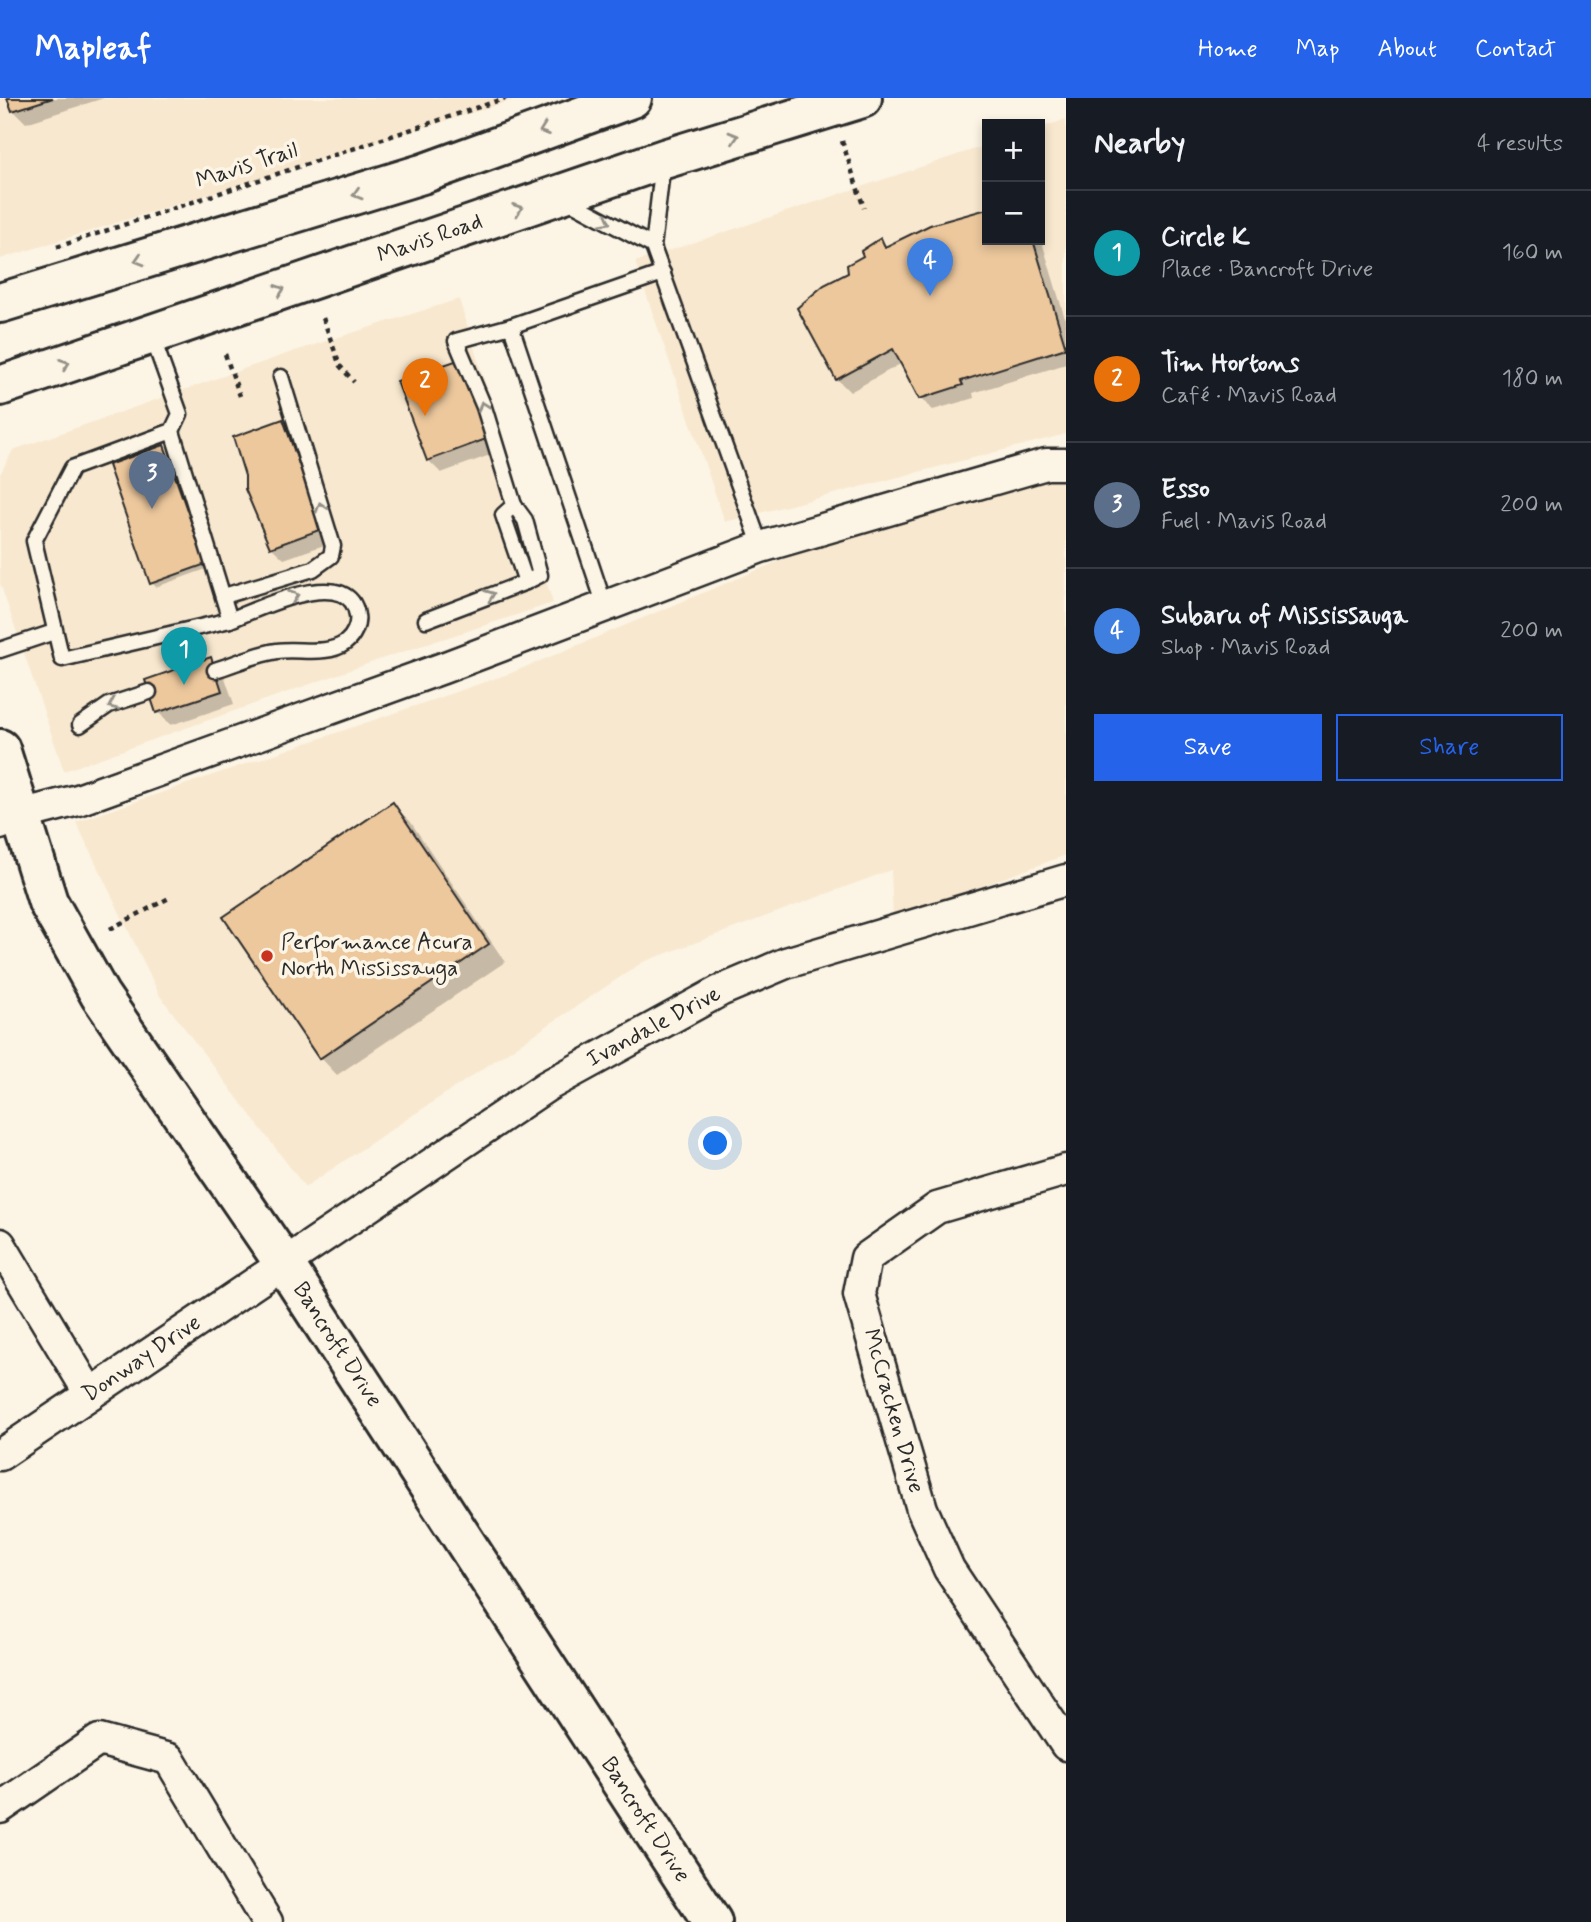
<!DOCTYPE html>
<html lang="en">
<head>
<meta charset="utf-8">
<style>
	:root { --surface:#171b24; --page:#242831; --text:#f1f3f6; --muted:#9ea1a6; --line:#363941; --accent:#2563eb }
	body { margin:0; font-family:Mynerve,sans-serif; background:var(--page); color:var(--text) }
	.controls { position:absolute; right:21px; top:21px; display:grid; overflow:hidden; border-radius:0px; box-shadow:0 4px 10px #0003 }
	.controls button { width:63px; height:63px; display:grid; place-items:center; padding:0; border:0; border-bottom:2px solid var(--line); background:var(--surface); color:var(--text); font:35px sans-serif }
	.you { position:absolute; left:716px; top:1046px; width:24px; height:24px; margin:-18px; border:5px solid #fff; border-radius:50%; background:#1a73e8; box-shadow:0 0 0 10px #1a73e833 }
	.badge { display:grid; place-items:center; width:46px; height:46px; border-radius:50%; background:var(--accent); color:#fff; font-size:23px; font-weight:700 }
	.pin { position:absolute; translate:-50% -58px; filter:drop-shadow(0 2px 4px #0008) }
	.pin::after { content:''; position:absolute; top:37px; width:24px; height:21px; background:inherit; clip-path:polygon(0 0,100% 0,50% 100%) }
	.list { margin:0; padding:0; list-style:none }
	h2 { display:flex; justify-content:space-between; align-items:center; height:91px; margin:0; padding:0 28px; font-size:30px }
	h2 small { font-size:23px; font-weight:400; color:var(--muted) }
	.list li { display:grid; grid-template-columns:46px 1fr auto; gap:21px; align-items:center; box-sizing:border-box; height:126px; padding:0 28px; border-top:2px solid var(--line) }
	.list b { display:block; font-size:26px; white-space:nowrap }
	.list p { margin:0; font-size:23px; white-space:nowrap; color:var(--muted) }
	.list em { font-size:23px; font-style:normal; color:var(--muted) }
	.actions { display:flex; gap:14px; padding:21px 28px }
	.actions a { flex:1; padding:16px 0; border:2px solid var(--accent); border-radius:0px; text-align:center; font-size:24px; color:var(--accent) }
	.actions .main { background:var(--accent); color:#fff }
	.map { position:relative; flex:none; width:1066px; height:1824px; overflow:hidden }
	header { display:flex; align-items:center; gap:42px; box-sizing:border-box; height:98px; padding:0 35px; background:var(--accent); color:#fff }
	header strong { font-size:33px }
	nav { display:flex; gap:38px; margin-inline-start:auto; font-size:24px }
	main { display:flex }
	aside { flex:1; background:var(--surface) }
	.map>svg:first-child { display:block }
	.built { fill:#f8e8cf }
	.shadow { fill:#0003 }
	.building { fill:#edc89d; stroke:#2b2b2b; stroke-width:2 }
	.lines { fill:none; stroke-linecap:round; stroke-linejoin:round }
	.lane-casing { stroke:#2b2b2b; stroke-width:19 }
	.street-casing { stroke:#2b2b2b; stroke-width:35 }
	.secondary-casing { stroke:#2b2b2b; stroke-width:44 }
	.path { stroke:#2b2b2b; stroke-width:4.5; stroke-dasharray:5 5; stroke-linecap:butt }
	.lane { stroke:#fcf5e5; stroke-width:14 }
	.street { stroke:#fcf5e5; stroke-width:30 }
	.secondary { stroke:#fcf5e5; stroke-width:38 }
	.oneway { stroke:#949088 }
	.poi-dot { fill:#c8321e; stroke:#fcf5e5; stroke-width:2.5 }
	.labels { text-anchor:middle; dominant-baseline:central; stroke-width:7; stroke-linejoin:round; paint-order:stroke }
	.street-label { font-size:23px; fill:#2b2b2b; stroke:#fcf5e5 }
	.poi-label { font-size:23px; fill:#2b2b2b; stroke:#fcf5e5; text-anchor:start }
</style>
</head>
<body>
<header>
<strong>Mapleaf</strong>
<nav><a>Home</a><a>Map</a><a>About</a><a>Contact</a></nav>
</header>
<main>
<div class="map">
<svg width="1066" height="1824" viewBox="0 0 1066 1824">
	<rect width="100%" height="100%" fill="#fcf5e5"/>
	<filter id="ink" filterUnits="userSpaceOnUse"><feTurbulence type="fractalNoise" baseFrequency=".0143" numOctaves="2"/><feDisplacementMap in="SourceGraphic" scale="14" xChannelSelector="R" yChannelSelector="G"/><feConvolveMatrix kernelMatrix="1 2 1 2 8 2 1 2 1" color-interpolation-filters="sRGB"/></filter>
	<g filter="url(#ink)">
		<g class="built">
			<path d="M0,0h520l-520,161z"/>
			<path d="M1066,21v315l-341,88 -90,-260 352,-117v95h53v-112z"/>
			<path d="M459,201l94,304 -166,54 -323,114 -64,-188v-109l13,-24 279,-98z"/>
			<path d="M1043,373l23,1v383l-173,64 -2,-49 -248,92 -338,225 -145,-191 -84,-174 435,-149 280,-117z"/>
		</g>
		<g class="shadow">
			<path d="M9,0h95l-78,25 -13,-13z"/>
			<path d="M987,113v29h53v-5l26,87v42l-93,29 1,5 -41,12 -13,-12 -18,-35 -52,29 -13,-13 12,-105 32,-34 7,7z"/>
			<path d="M461,263l40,90 -60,22 -13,-13z"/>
			<path d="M282,323l13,13 38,108 -49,17 -13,-12z"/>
			<path d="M163,349l46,121 -53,19 -4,-4z"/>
			<path d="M211,562l12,12 11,32 -63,21 -13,-13z"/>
			<path d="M393,707l17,16 95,141 -168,113 -16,-17 -95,-140z"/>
		</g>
		<g class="building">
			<path d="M7,0h46l-41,13z"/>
			<path d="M987,111v31h46l33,108 -105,33 2,4 -44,14 -26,-50 -57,31 -39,-72 27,-23 24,-12 -1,-8 16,-9 -2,-5 20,-13 4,9 45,-22z"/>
			<path d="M461,261l28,79 -62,23 -30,-80z"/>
			<path d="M283,321l39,110 -52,19 -25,-59v-13l-12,-39z"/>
			<path d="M164,347l42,119 -56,20 -42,-119z"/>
			<path d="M211,559l11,34 -66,22 -11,-33z"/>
			<path d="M393,704l96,142 -170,115 -96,-142z"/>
		</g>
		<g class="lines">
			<g class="lane-casing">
				<g id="lane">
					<path d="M663,64l-10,85 108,300"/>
					<path d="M565,101l88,47"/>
					<path d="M152,238l28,78 -8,17 58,189 -168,39 -28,-118 38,-73 100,-37"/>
					<path d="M514,407l11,15 15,55 -14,7"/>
					<path d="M224,498l89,-27 18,-13 2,-10 -52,-169"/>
					<path d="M605,508l-94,-280 152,-53"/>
					<path d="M426,522l100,-38 -23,-67 11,-10 -30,-98 -28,-66 55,-15"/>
					<path d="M0,552l54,-18"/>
					<path d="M215,572c20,-6 41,-16 62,-19 21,-3 50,5 68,-8 8,-6 14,-18 12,-28 -8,-52 -101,-5 -127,5"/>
					<path d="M80,627l29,-20 40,-13"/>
				</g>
			</g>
			<g class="street-casing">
				<g id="street">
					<path d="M0,726l20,-9 58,-15 365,-132 318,-121 285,-83h20"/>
					<path d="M1066,1072l-129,38 -71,50 -7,36 63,215 27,60 117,176"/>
					<path d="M0,1146l90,150"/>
					<path d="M0,1357l547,-369 173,-95 66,-28 280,-83"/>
					<path d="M0,1710l99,-68 70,19 98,163"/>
				</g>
			</g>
			<g class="secondary-casing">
				<g id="secondary">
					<path d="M0,205l422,-129 210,-76"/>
					<path d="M0,288l664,-227 198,-61"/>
					<path d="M0,651l48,153 52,93 183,267 429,660"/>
				</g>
			</g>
			<g class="path">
				<path d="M842,43l22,67"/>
				<path d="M57,149l449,-149"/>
				<path d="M323,220l17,48 14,16"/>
				<path d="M225,256l15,42"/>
				<path d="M110,831l61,-32"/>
			</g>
			<use href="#lane" class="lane"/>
			<use href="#street" class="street"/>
			<use href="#secondary" class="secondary"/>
		</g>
		<defs><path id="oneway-chevron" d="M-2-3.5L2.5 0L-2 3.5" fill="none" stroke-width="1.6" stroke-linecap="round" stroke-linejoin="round" transform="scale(1.75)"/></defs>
		<g class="oneway">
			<use href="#oneway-chevron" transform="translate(544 32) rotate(160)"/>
			<use href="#oneway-chevron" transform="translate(734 39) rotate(-17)"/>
			<use href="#oneway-chevron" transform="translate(357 96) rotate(163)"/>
			<use href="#oneway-chevron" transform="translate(518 111) rotate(-19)"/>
			<use href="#oneway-chevron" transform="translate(606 123) rotate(28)"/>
			<use href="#oneway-chevron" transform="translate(139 162) rotate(163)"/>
			<use href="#oneway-chevron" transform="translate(280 192) rotate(-19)"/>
			<use href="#oneway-chevron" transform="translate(65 266) rotate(-19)"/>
			<use href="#oneway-chevron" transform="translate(483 308) rotate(-110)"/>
			<use href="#oneway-chevron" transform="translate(321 409) rotate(-107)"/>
			<use href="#oneway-chevron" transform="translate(490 497) rotate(-21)"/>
			<use href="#oneway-chevron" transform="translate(294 498) rotate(-20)"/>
			<use href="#oneway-chevron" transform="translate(113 607) rotate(156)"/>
		</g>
	</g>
	<circle class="poi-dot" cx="267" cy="858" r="7"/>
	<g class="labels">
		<g class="street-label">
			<text transform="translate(247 68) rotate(-18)">Mavis Trail</text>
			<text transform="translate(430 141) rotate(-19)">Mavis Road</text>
			<text transform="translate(654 929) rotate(-28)">Ivandale Drive</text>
			<text transform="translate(337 1247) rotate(57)">Bancroft Drive</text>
			<text transform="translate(142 1261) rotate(-34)">Donway Drive</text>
			<text transform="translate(893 1313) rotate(74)">McCracken Drive</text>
			<text transform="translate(645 1722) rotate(57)">Bancroft Drive</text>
		</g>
		<g class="poi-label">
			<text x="281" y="845">Performance Acura<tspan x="281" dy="26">North Mississauga</tspan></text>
		</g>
	</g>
</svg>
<div class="controls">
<button>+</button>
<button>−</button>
</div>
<div class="you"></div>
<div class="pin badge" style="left:184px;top:587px;background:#0f9aa8">1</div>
<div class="pin badge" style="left:425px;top:318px;background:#e8710a">2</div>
<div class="pin badge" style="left:152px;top:411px;background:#5c6f8a">3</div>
<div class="pin badge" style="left:930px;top:198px;background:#3f7fe0">4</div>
</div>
<aside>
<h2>Nearby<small>4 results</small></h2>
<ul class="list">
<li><span class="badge" style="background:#0f9aa8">1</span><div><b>Circle K</b><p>Place · Bancroft Drive</p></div><em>160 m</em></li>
<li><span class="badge" style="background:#e8710a">2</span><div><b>Tim Hortons</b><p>Café · Mavis Road</p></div><em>180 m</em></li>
<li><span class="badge" style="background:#5c6f8a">3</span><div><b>Esso</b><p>Fuel · Mavis Road</p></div><em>200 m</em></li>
<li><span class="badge" style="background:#3f7fe0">4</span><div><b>Subaru of Mississauga</b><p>Shop · Mavis Road</p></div><em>200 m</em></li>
</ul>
<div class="actions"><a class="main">Save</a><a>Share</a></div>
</aside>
</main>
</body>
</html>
